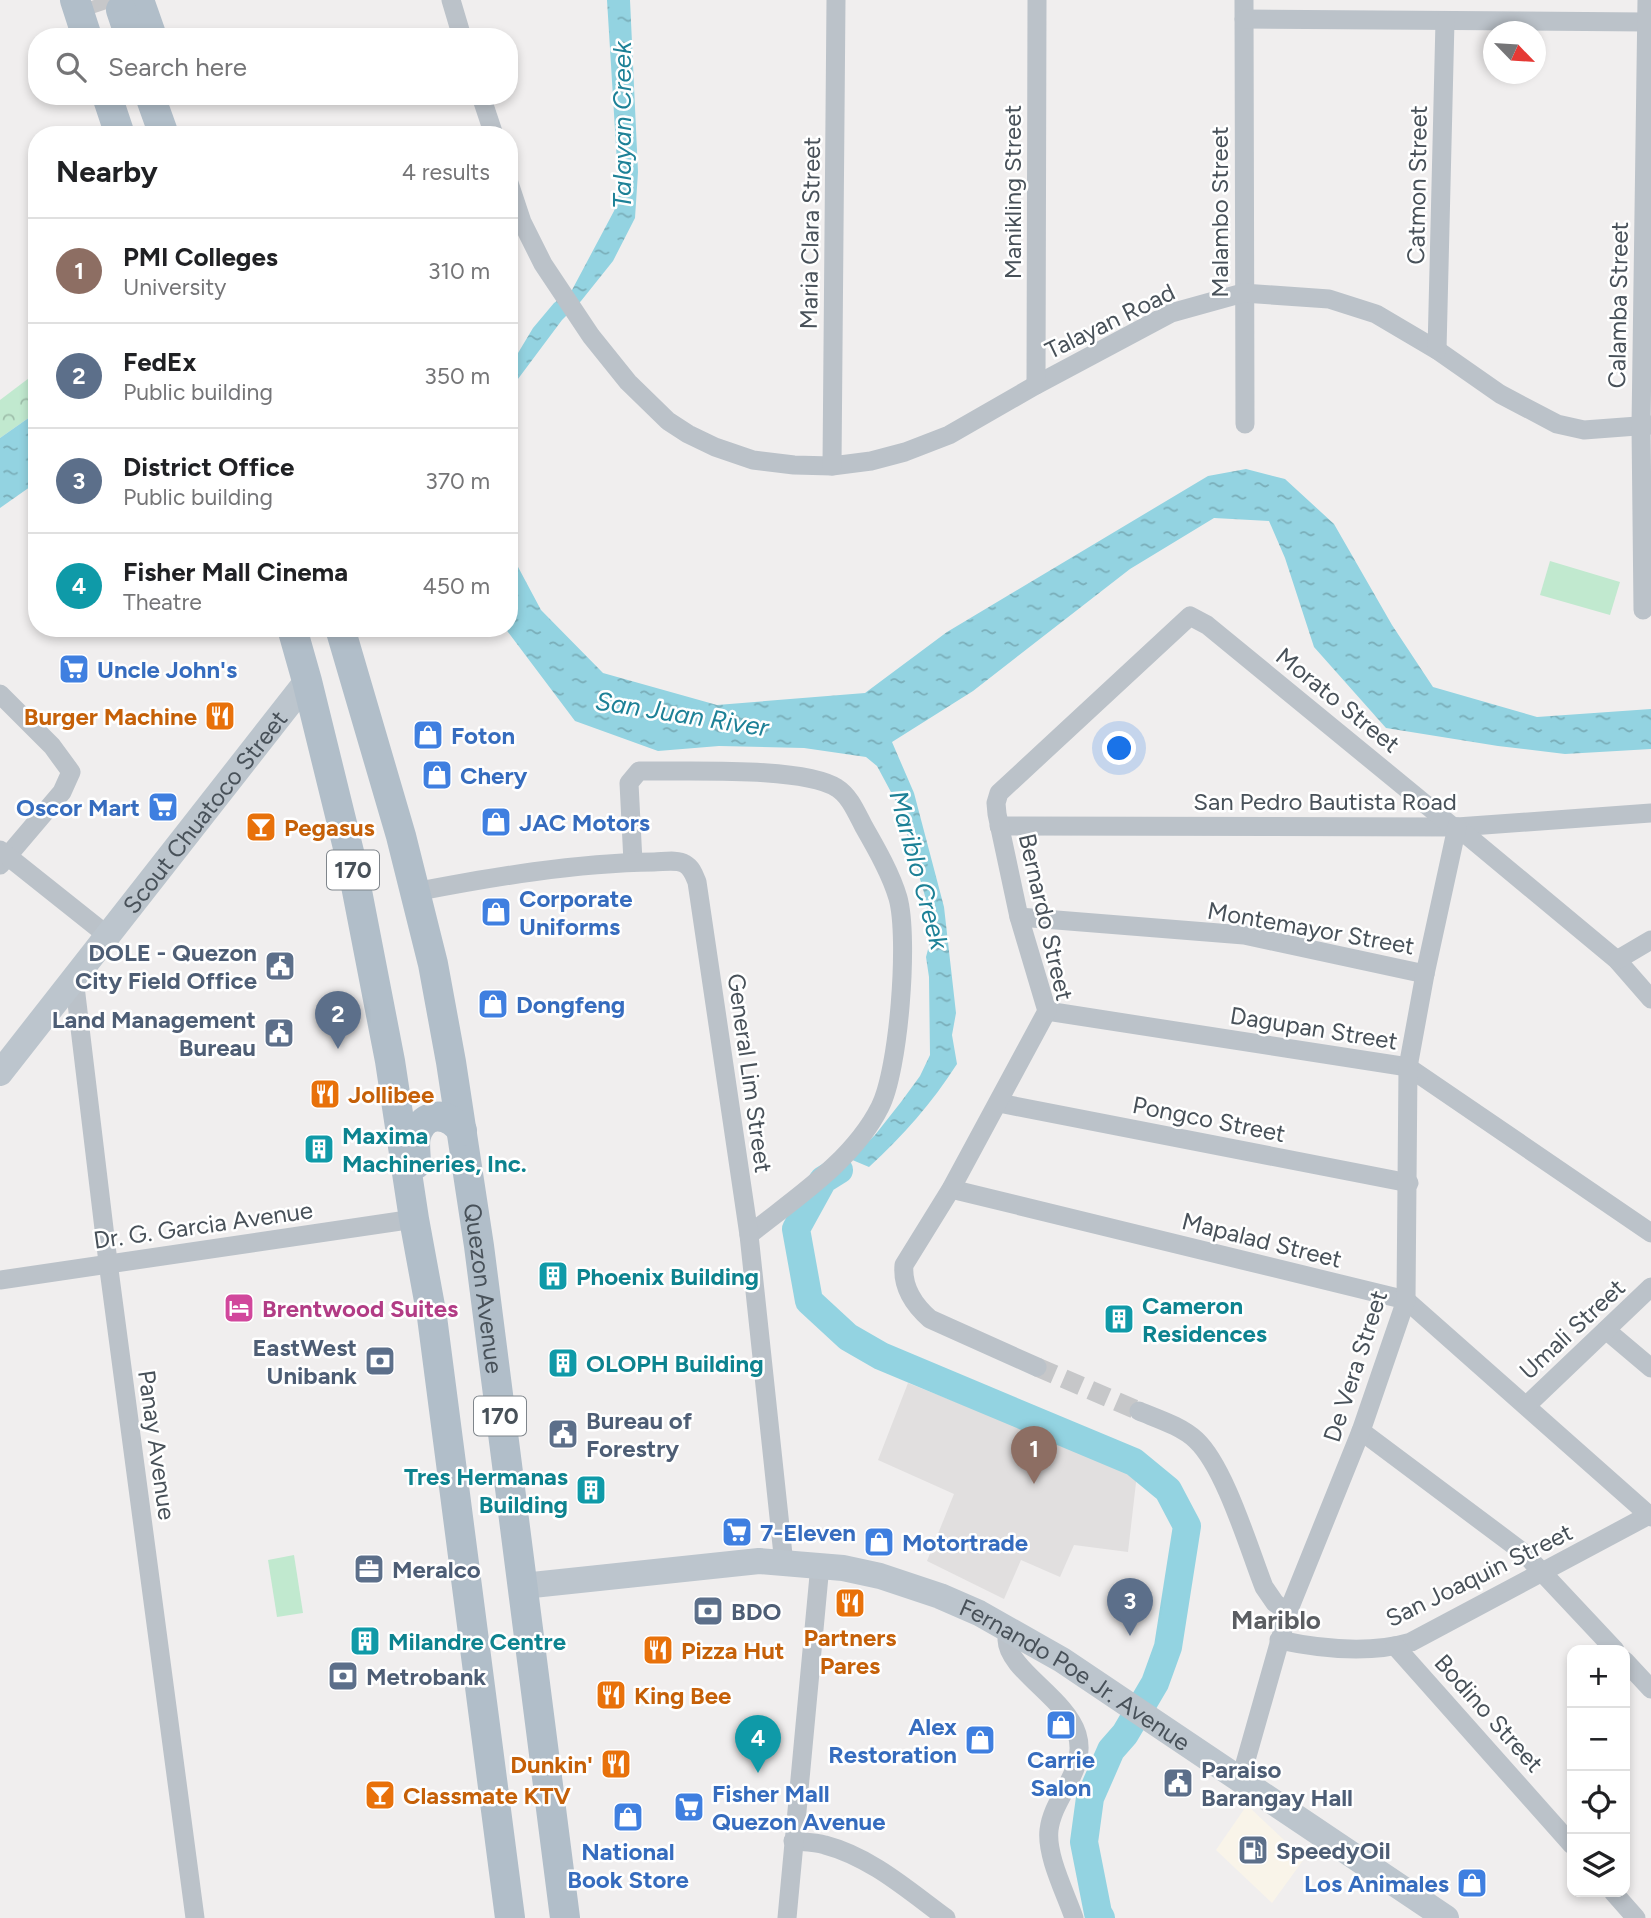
<!DOCTYPE html>
<html lang="en">
<head>
<meta charset="utf-8">
<style>
	:root { --surface:#fff; --page:#f2f2f2; --text:#202124; --muted:#757577; --line:#e0e0e0; --accent:#2e77ca }
	body { margin:0; font-family:Figtree,sans-serif; background:var(--page); color:var(--text) }
	.controls { position:absolute; right:21px; bottom:21px; display:grid; overflow:hidden; border-radius:14px; box-shadow:0 4px 10px #0003 }
	.controls button { width:63px; height:63px; display:grid; place-items:center; padding:0; border:0; border-bottom:2px solid var(--line); background:var(--surface); color:var(--text); font:35px sans-serif }
	.compass { position:absolute; left:1483px; top:21px; width:63px; height:63px; border-radius:50%; background:var(--surface); box-shadow:0 4px 10px #0003; rotate:115deg }
	.you { position:absolute; left:1120px; top:749px; width:24px; height:24px; margin:-18px; border:5px solid #fff; border-radius:50%; background:#1a73e8; box-shadow:0 0 0 10px #1a73e833 }
	.badge { display:grid; place-items:center; width:46px; height:46px; border-radius:50%; background:var(--accent); color:#fff; font-size:23px; font-weight:700 }
	.pin { position:absolute; translate:-50% -58px; filter:drop-shadow(0 2px 4px #0008) }
	.pin::after { content:''; position:absolute; top:37px; width:24px; height:21px; background:inherit; clip-path:polygon(0 0,100% 0,50% 100%) }
	.list { margin:0; padding:0; list-style:none }
	h2 { display:flex; justify-content:space-between; align-items:center; height:91px; margin:0; padding:0 28px; font-size:30px }
	h2 small { font-size:23px; font-weight:400; color:var(--muted) }
	.list li { display:grid; grid-template-columns:46px 1fr auto; gap:21px; align-items:center; box-sizing:border-box; height:105px; padding:0 28px; border-top:2px solid var(--line) }
	.list b { display:block; font-size:26px; white-space:nowrap }
	.list p { margin:0; font-size:23px; white-space:nowrap; color:var(--muted) }
	.list em { font-size:23px; font-style:normal; color:var(--muted) }
	.icon { flex:none; width:38px; height:38px; fill:none; stroke:currentColor; stroke-width:2; stroke-linecap:round; stroke-linejoin:round }
	.map { position:relative; flex:none; width:1651px; height:1918px; overflow:hidden }
	.search { position:absolute; background:var(--surface); box-shadow:0 4px 10px #0003; left:28px; top:28px; width:490px; height:77px; display:flex; align-items:center; gap:18px; box-sizing:border-box; padding:0 24px; border-radius:28px; color:var(--muted); font-size:26px }
	.panel { position:absolute; background:var(--surface); box-shadow:0 4px 10px #0003; left:28px; top:126px; width:490px; height:511px; border-radius:28px }
	.map>svg:first-child { display:block }
	.commercial { fill:#f9f4e9 }
	.education { fill:#e1dfdf }
	.forest { fill:url(#forest-crowns) }
	.pitch { fill:#c1e9cf }
	.water { fill:url(#water-ripples) }
	.lines { fill:none; stroke-linecap:round; stroke-linejoin:round }
	.river { stroke:#93d3e1; stroke-width:28 }
	.minor-tunnel { stroke:#c6c7c9; stroke-width:19; stroke-dasharray:19 10; stroke-linecap:butt }
	.primary-tunnel { stroke:#c6c7c9; stroke-width:30; stroke-dasharray:30 15; stroke-linecap:butt }
	.minor { stroke:#bbc2c9; stroke-width:19 }
	.secondary { stroke:#bcc5cd; stroke-width:26 }
	.primary { stroke:#b1bec9; stroke-width:30 }
	.labels { text-anchor:middle; dominant-baseline:central; stroke-width:5; stroke-linejoin:round; paint-order:stroke }
	.shield { fill:#fff; stroke:#7f858b; stroke-width:2 }
	.shield-label { font-size:23px; font-weight:bold; fill:#485159 }
	.street-label { font-size:24px; fill:#485159; stroke:#fff }
	.shop-label { font-size:24px; font-weight:bold; fill:#366cbe; stroke:#fff; text-anchor:start }
	.food-label { font-size:24px; font-weight:bold; fill:#c56008; stroke:#fff; text-anchor:start }
	.service-label { font-size:24px; font-weight:bold; fill:#4e5e75; stroke:#fff; text-anchor:start }
	.culture-label { font-size:24px; font-weight:bold; fill:#0d838f; stroke:#fff; text-anchor:start }
	.hotel-label { font-size:24px; font-weight:bold; fill:#b23c85; stroke:#fff; text-anchor:start }
	.water-label { font-size:26px; font-style:italic; fill:#1d8197; stroke:#fff }
	.neighbourhood-label { font-size:26px; font-weight:bold; fill:#5b5e62; stroke:#fff }
</style>
</head>
<body>
<div class="map">
<svg width="1651" height="1918" viewBox="0 0 1651 1918">
	<defs>
		<pattern id="forest-crowns" width="20" height="18" patternUnits="userSpaceOnUse" patternTransform="scale(1.75)"><rect width="20" height="18" fill="#c1e9cf"/><path d="M2 6a3 3 0 1 1 6 0M12 15a3 3 0 1 1 6 0" fill="none" stroke="#9fbfab"/></pattern>
		<pattern id="water-ripples" width="26" height="14" patternUnits="userSpaceOnUse" patternTransform="scale(1.75)"><rect width="26" height="14" fill="#93d3e1"/><path d="M2 4q2-2 4 0t4 0M15 11q2-2 4 0t4 0" fill="none" stroke="#7aaeb9"/></pattern>
	</defs>
	<rect width="100%" height="100%" fill="#f0eeee"/>
	<path class="commercial" d="M1247,1805l57,54 -32,44 -56,-53z"/>
	<path class="education" d="M908,1383l229,91 -9,78 -54,-7 -14,32 -39,-17 -17,39 -77,-38 27,-67 -76,-34z"/>
	<path class="forest" d="M37,372v40l-37,26v-38z"/>
	<g class="pitch">
		<path d="M1550,561l70,21 -10,33 -70,-20z"/>
		<path d="M294,1555l9,58 -26,4 -9,-57z"/>
	</g>
	<g class="water">
		<path d="M607,0h23l8,172 -3,46 -22,43 -32,40 -19,19 -53,71v-23l24,-40 21,-25 18,-13 42,-79 5,-16z"/>
		<path d="M37,412v70l-37,26v-70z"/>
		<path d="M1246,469l39,10 49,45 58,101 41,62 104,30 114,-8v40l-86,5 -67,-8 -112,-18 -72,-81 -29,-89 -16,-37 -55,-3 -84,51 -157,122 -81,51 22,51 30,114 12,106 -4,22 5,29c-25,39 -54,72 -88,103l-19,-8 25,-24 26,-33 19,-26 10,-21 -1,-78 -3,-20 5,-19 -6,-42 -26,-89 -22,-41 -11,-9 -62,-9 -85,-2 -61,5 -83,-30 -70,-93h4v-78l32,60 62,63 114,32 148,-12 82,-61 261,-156z"/>
	</g>
	<g class="lines">
		<path class="river" d="M839,1170l-16,10 -27,49 13,72 39,36 33,19 253,106 34,28 19,36 -19,121 -13,36 -30,51 -14,16 -21,48 -6,44 14,71 3,5"/>
		<path class="minor-tunnel" d="M1037,1367l102,44"/>
		<path class="primary-tunnel" d="M94,0l4,12"/>
		<g class="minor">
			<path d="M451,0l11,37"/>
			<path d="M1244,0l1,424"/>
			<path d="M1244,19l402,3"/>
			<path d="M481,96l13,39"/>
			<path d="M509,183l13,39 21,42 48,72 37,46 40,39 20,13 27,13 38,13 41,5 38,1 39,-5 34,-9 44,-17 87,-50 135,-72 72,-20 86,6 47,15 61,36 63,44 57,30 27,6 67,-5"/>
			<path d="M1437,350l8,-329"/>
			<path d="M1036,385l1,-385"/>
			<path d="M832,466l4,-466"/>
			<path d="M1643,610l-2,-184 6,-426"/>
			<path d="M0,694l52,52 19,26 -9,20 -62,73"/>
			<path d="M999,826l458,1 194,-14"/>
			<path d="M1457,827l160,133 34,39"/>
			<path d="M0,850l108,86"/>
			<path d="M633,862l-4,-79 10,-12c44,1 164,-5 198,17 13,8 20,26 27,39 12,21 27,47 34,71 11,40 1,172 -18,209 -27,54 -85,91 -131,128"/>
			<path d="M415,892c78,-15 159,-29 239,-30 9,0 23,-3 31,2 7,4 9,11 12,18l52,353 35,329"/>
			<path d="M1019,917l225,18 181,39"/>
			<path d="M1617,960l34,-20"/>
			<path d="M74,978l34,284 87,656"/>
			<path d="M1047,1011l361,56 243,166"/>
			<path d="M999,1103l410,80"/>
			<path d="M951,1189l455,111 245,217"/>
			<path d="M0,1280l414,-61"/>
			<path d="M1606,1330l45,38"/>
			<path d="M1037,1367l-107,-48c-16,-14 -28,-32 -26,-54l47,-76 96,-178 -28,-94 -22,-103 -1,-11 3,-10 191,-177 17,9 245,201"/>
			<path d="M1526,1406l125,-119"/>
			<path d="M1139,1411c19,8 42,15 57,29 29,27 53,109 68,147l11,16 13,9"/>
			<path d="M1361,1431l163,122 91,97"/>
			<path d="M1012,1631l-5,9c1,30 59,58 70,94 11,36 -24,62 -28,96 -3,26 17,64 25,88"/>
			<path d="M1279,1640c42,9 91,14 132,2l240,-128"/>
			<path d="M1395,1646l177,199"/>
			<path d="M1625,1661l26,28"/>
			<path d="M1240,1781l48,-169 73,-181 45,-131 2,-233 17,-93 32,-147"/>
			<path d="M793,1841c11,1 22,1 32,4 46,12 84,46 121,73"/>
			<path d="M1613,1892l23,26"/>
			<path d="M787,1918l33,-353"/>
		</g>
		<g class="secondary">
			<path id="s1" d="M0,1073l307,-392"/>
			<path id="s2" d="M523,1586l236,-25 84,7 37,8 60,20 39,17 83,47 384,258"/>
		</g>
		<g class="primary">
			<path d="M75,0l12,37"/>
			<path d="M139,0l13,37"/>
			<path d="M121,10l9,27"/>
			<path d="M107,96l13,39"/>
			<path d="M150,96l14,39"/>
			<path d="M292,628l15,53 44,179 39,201 24,158 18,98 78,601"/>
			<path id="s3" d="M340,628l61,208 32,128 18,98 28,184 86,672"/>
			<path d="M416,1164c0,-8 -2,-20 0,-28 8,-26 32,-24 46,-5"/>
		</g>
	</g>
	<defs>
		<g id="supermarket-square" transform="scale(1.575)"><rect x="-9" y="-9" width="18" height="18" rx="4" fill="#3f7fe0" stroke="#fff"/><path d="M-6-5.5h2.5l.6 2H6L4.5 2H-2.5L-4.4-4H-6ZM-1.5 3.2a1.3 1.3 0 1 0 .1 0ZM3 3.2a1.3 1.3 0 1 0 .1 0Z" fill="#fff"/></g>
		<g id="restaurant-square" transform="scale(1.575)"><rect x="-9" y="-9" width="18" height="18" rx="4" fill="#e8710a" stroke="#fff"/><path d="M-5-6h1v4h1v-4h1v4h1v-4h1v5L-1.5 .5V6h-2V.5L-5-1ZM5-6V6H3V1.5H1.5Q1.5-4 5-6Z" fill="#fff"/></g>
		<g id="shop-square" transform="scale(1.575)"><rect x="-9" y="-9" width="18" height="18" rx="4" fill="#3f7fe0" stroke="#fff"/><path d="M-5-2.5h2.3a2.7 3.5 0 0 1 5.4 0H5L5.5 6h-11ZM-1.5-2.5h3a1.5 2.3 0 0 0-3 0Z" fill="#fff"/></g>
		<g id="bar-square" transform="scale(1.575)"><rect x="-9" y="-9" width="18" height="18" rx="4" fill="#e8710a" stroke="#fff"/><path d="M-6-5H6L.8 .8V4.5H3.5V6h-7V4.5H-.8V.8Z" fill="#fff"/></g>
		<g id="civic-square" transform="scale(1.575)"><rect x="-9" y="-9" width="18" height="18" rx="4" fill="#5c6f8a" stroke="#fff"/><path d="M-.6-6.5H3V-4.5H.6V-3L4-1V1h2V6H-6V1h2V-1L-.6-3ZM-1.2 2.5V6h2.4V2.5Z" fill="#fff"/></g>
		<g id="building-square" transform="scale(1.575)"><rect x="-9" y="-9" width="18" height="18" rx="4" fill="#0f9aa8" stroke="#fff"/><path d="M-4-6H4V6H1V3H-1V6H-4ZM-2.5-4.3h1.7v1.8h-1.7ZM.8-4.3h1.7v1.8H.8ZM-2.5-1h1.7V.8h-1.7ZM.8-1h1.7V.8H.8Z" fill="#fff"/></g>
		<g id="hotel-square" transform="scale(1.575)"><rect x="-9" y="-9" width="18" height="18" rx="4" fill="#d1479c" stroke="#fff"/><path d="M-6-4.5h1.5V1H6V5H4.5V3h-9V5H-6ZM-4 0a1.8 1.8 0 1 1 3.6 0ZM.5 0V-2.5h3Q6-2.5 6 0Z" fill="#fff"/></g>
		<g id="bank-square" transform="scale(1.575)"><rect x="-9" y="-9" width="18" height="18" rx="4" fill="#5c6f8a" stroke="#fff"/><path d="M-6-4H6V4H-6ZM0-2.3a2.3 2.3 0 1 0 0 4.6a2.3 2.3 0 1 0 0-4.6Z" fill="#fff"/></g>
		<g id="office-square" transform="scale(1.575)"><rect x="-9" y="-9" width="18" height="18" rx="4" fill="#5c6f8a" stroke="#fff"/><path d="M-6-3h4V-5.5h4V-3h4V5H-6ZM-1-4.5V-3h2v-1.5ZM-6 0V1H6V0Z" fill="#fff"/></g>
		<g id="fuel-square" transform="scale(1.575)"><rect x="-9" y="-9" width="18" height="18" rx="4" fill="#5c6f8a" stroke="#fff"/><path d="M-5.5-6h7V0h2V4h1.3V-2.5L3-4.5l.8-.8L6-3V5H2.5V1h-1V6h-7ZM-4.2-4.7v3.2H.2V-4.7Z" fill="#fff"/></g>
	</defs>
	<g fill-rule="evenodd">
		<use href="#supermarket-square" x="74" y="669"/>
		<use href="#restaurant-square" x="220" y="716"/>
		<use href="#shop-square" x="428" y="735"/>
		<use href="#shop-square" x="437" y="775"/>
		<use href="#supermarket-square" x="163" y="807"/>
		<use href="#shop-square" x="496" y="822"/>
		<use href="#bar-square" x="261" y="827"/>
		<use href="#shop-square" x="496" y="912"/>
		<use href="#civic-square" x="280" y="966"/>
		<use href="#shop-square" x="493" y="1004"/>
		<use href="#civic-square" x="279" y="1033"/>
		<use href="#restaurant-square" x="325" y="1094"/>
		<use href="#building-square" x="319" y="1149"/>
		<use href="#building-square" x="553" y="1276"/>
		<use href="#hotel-square" x="239" y="1308"/>
		<use href="#building-square" x="1119" y="1319"/>
		<use href="#bank-square" x="380" y="1361"/>
		<use href="#building-square" x="563" y="1363"/>
		<use href="#civic-square" x="563" y="1434"/>
		<use href="#building-square" x="591" y="1490"/>
		<use href="#supermarket-square" x="737" y="1532"/>
		<use href="#shop-square" x="879" y="1542"/>
		<use href="#office-square" x="369" y="1569"/>
		<use href="#restaurant-square" x="850" y="1603"/>
		<use href="#bank-square" x="708" y="1611"/>
		<use href="#building-square" x="365" y="1641"/>
		<use href="#restaurant-square" x="658" y="1650"/>
		<use href="#bank-square" x="343" y="1676"/>
		<use href="#restaurant-square" x="611" y="1695"/>
		<use href="#shop-square" x="1061" y="1725"/>
		<use href="#shop-square" x="980" y="1740"/>
		<use href="#restaurant-square" x="616" y="1764"/>
		<use href="#civic-square" x="1178" y="1783"/>
		<use href="#bar-square" x="380" y="1795"/>
		<use href="#supermarket-square" x="689" y="1807"/>
		<use href="#shop-square" x="628" y="1817"/>
		<use href="#fuel-square" x="1253" y="1850"/>
		<use href="#shop-square" x="1472" y="1883"/>
	</g>
	<g class="labels">
		<g class="shield">
			<rect x="327" y="850.5" width="52" height="39" rx="5"/>
			<rect x="474" y="1396.5" width="52" height="39" rx="5"/>
		</g>
		<g class="shield-label">
			<text x="353" y="870">170</text>
			<text x="500" y="1416">170</text>
		</g>
		<g class="street-label">
			<text transform="translate(1417 185) rotate(-89)">Catmon Street</text>
			<text transform="translate(1012 192) rotate(-90)">Manikling Street</text>
			<text transform="translate(1219 212) rotate(-90)">Malambo Street</text>
			<text transform="translate(810 233) rotate(-89)">Maria Clara Street</text>
			<text transform="translate(1618 305) rotate(-89)">Calamba Street</text>
			<text transform="translate(1110 321) rotate(-26)">Talayan Road</text>
			<text transform="translate(1338 700) rotate(39)">Morato Street</text>
			<text x="1325" y="801">San Pedro Bautista Road</text>
			<text stroke="none"><textPath href="#s1" startOffset="332">Scout Chuatoco Street</textPath></text>
			<text transform="translate(1046 917) rotate(77)">Bernardo Street</text>
			<text transform="translate(1311 928) rotate(10)">Montemayor Street</text>
			<text transform="translate(1314 1028) rotate(9)">Dagupan Street</text>
			<text transform="translate(750 1073) rotate(82)">General Lim Street</text>
			<text transform="translate(1209 1119) rotate(11)">Pongco Street</text>
			<text transform="translate(203 1225) rotate(-8)">Dr. G. Garcia Avenue</text>
			<text transform="translate(1262 1240) rotate(14)">Mapalad Street</text>
			<text stroke="none"><textPath href="#s3" startOffset="677">Quezon Avenue</textPath></text>
			<text transform="translate(1572 1329) rotate(-43)">Umali Street</text>
			<text transform="translate(1355 1366) rotate(-72)">De Vera Street</text>
			<text transform="translate(157 1445) rotate(82)">Panay Avenue</text>
			<text transform="translate(1479 1575) rotate(-26)">San Joaquin Street</text>
			<text stroke="none"><textPath href="#s2" startOffset="579">Fernando Poe Jr. Avenue</textPath></text>
			<text transform="translate(1489 1713) rotate(48)">Bodino Street</text>
		</g>
		<g class="shop-label">
			<text x="97" y="669">Uncle John's</text>
			<text x="451" y="735">Foton</text>
			<text x="460" y="775">Chery</text>
			<text x="140" y="807" text-anchor="end">Oscor Mart</text>
			<text x="519" y="822">JAC Motors</text>
			<text x="519" y="898">Corporate<tspan x="519" dy="28">Uniforms</tspan></text>
			<text x="516" y="1004">Dongfeng</text>
			<text x="760" y="1532">7-Eleven</text>
			<text x="902" y="1542">Motortrade</text>
			<text x="957" y="1726" text-anchor="end">Alex<tspan x="957" dy="28">Restoration</tspan></text>
			<text x="1061" y="1759" text-anchor="middle">Carrie<tspan x="1061" dy="28">Salon</tspan></text>
			<text x="712" y="1793">Fisher Mall<tspan x="712" dy="28">Quezon Avenue</tspan></text>
			<text x="628" y="1851" text-anchor="middle">National<tspan x="628" dy="28">Book Store</tspan></text>
			<text x="1449" y="1883" text-anchor="end">Los Animales</text>
		</g>
		<g class="food-label">
			<text x="197" y="716" text-anchor="end">Burger Machine</text>
			<text x="284" y="827">Pegasus</text>
			<text x="348" y="1094">Jollibee</text>
			<text x="850" y="1637" text-anchor="middle">Partners<tspan x="850" dy="28">Pares</tspan></text>
			<text x="681" y="1650">Pizza Hut</text>
			<text x="634" y="1695">King Bee</text>
			<text x="593" y="1764" text-anchor="end">Dunkin'</text>
			<text x="403" y="1795">Classmate KTV</text>
		</g>
		<g class="service-label">
			<text x="257" y="952" text-anchor="end">DOLE - Quezon<tspan x="257" dy="28">City Field Office</tspan></text>
			<text x="256" y="1019" text-anchor="end">Land Management<tspan x="256" dy="28">Bureau</tspan></text>
			<text x="357" y="1347" text-anchor="end">EastWest<tspan x="357" dy="28">Unibank</tspan></text>
			<text x="586" y="1420">Bureau of<tspan x="586" dy="28">Forestry</tspan></text>
			<text x="392" y="1569">Meralco</text>
			<text x="731" y="1611">BDO</text>
			<text x="366" y="1676">Metrobank</text>
			<text x="1201" y="1769">Paraiso<tspan x="1201" dy="28">Barangay Hall</tspan></text>
			<text x="1276" y="1850">SpeedyOil</text>
		</g>
		<g class="culture-label">
			<text x="342" y="1135">Maxima<tspan x="342" dy="28">Machineries, Inc.</tspan></text>
			<text x="576" y="1276">Phoenix Building</text>
			<text x="1142" y="1305">Cameron<tspan x="1142" dy="28">Residences</tspan></text>
			<text x="586" y="1363">OLOPH Building</text>
			<text x="568" y="1476" text-anchor="end">Tres Hermanas<tspan x="568" dy="28">Building</tspan></text>
			<text x="388" y="1641">Milandre Centre</text>
		</g>
		<g class="hotel-label">
			<text x="262" y="1308">Brentwood Suites</text>
		</g>
		<g class="water-label">
			<text transform="translate(622 125) rotate(-90)">Talayan Creek</text>
			<text transform="translate(682 714) rotate(9)">San Juan River</text>
			<text transform="translate(919 870) rotate(75)">Mariblo Creek</text>
		</g>
		<g class="neighbourhood-label">
			<text x="1276" y="1620">Mariblo</text>
		</g>
	</g>
</svg>
<div class="controls">
<button>+</button>
<button>−</button>
<button><svg class="icon" aria-label="locate" viewBox="0 0 24 24"><circle cx="12" cy="12" r="6"/><path d="M12 2v4M12 18v4M2 12h4M18 12h4"/></svg></button>
<button><svg class="icon" aria-label="layers" viewBox="0 0 24 24"><path d="M12 4l9 5-9 5-9-5zM3 14l9 5 9-5"/></svg></button>
</div>
<svg class="compass" viewBox="-18 -18 36 36"><path d="M0-13l5 13h-10z" fill="#e53935"/><path d="M0 13l5-13h-10z" fill="#757577"/></svg>
<div class="you"></div>
<div class="pin badge" style="left:1034px;top:1484px;background:#8d6e63">1</div>
<div class="pin badge" style="left:338px;top:1049px;background:#5c6f8a">2</div>
<div class="pin badge" style="left:1130px;top:1636px;background:#5c6f8a">3</div>
<div class="pin badge" style="left:758px;top:1773px;background:#0f9aa8">4</div>
<div class="search"><svg class="icon" aria-label="search" viewBox="0 0 24 24"><circle cx="10" cy="10" r="6"/><path d="M15 15l6 6"/></svg>Search here</div>
<section class="panel">
<h2>Nearby<small>4 results</small></h2>
<ul class="list">
<li><span class="badge" style="background:#8d6e63">1</span><div><b>PMI Colleges</b><p>University</p></div><em>310 m</em></li>
<li><span class="badge" style="background:#5c6f8a">2</span><div><b>FedEx</b><p>Public building</p></div><em>350 m</em></li>
<li><span class="badge" style="background:#5c6f8a">3</span><div><b>District Office</b><p>Public building</p></div><em>370 m</em></li>
<li><span class="badge" style="background:#0f9aa8">4</span><div><b>Fisher Mall Cinema</b><p>Theatre</p></div><em>450 m</em></li>
</ul>
</section>
</div>
</body>
</html>
